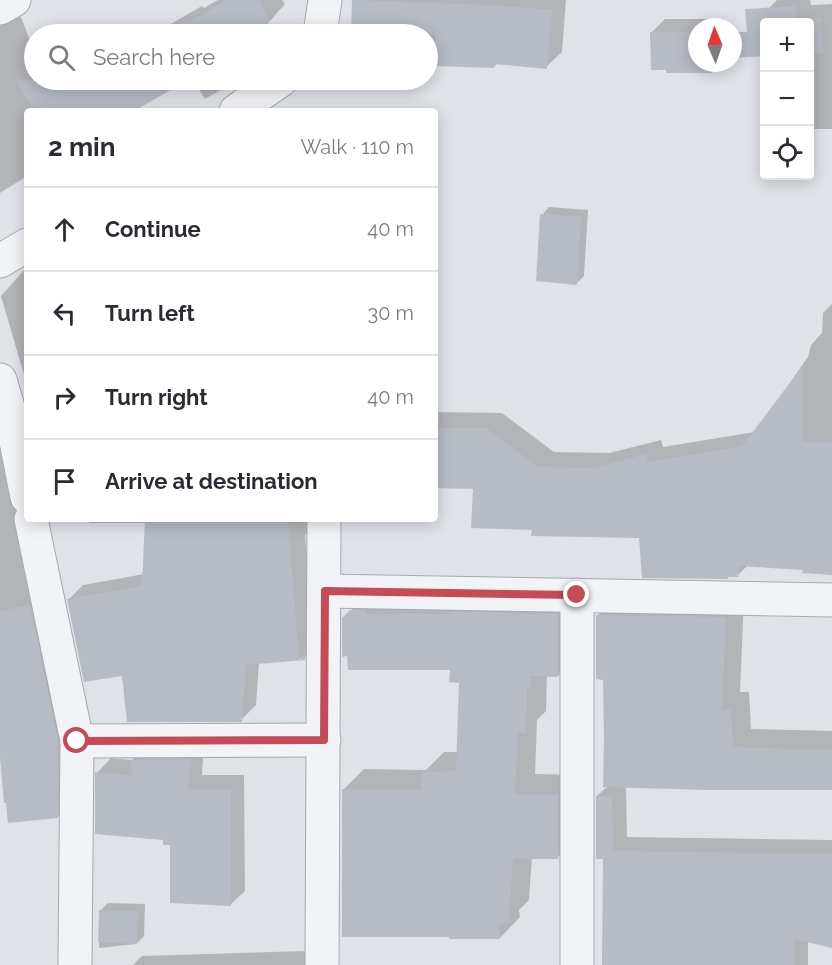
<!DOCTYPE html>
<html lang="en">
<head>
<meta charset="utf-8">
<style>
	:root { --surface:#fff; --page:#f7f7f7; --text:#2b2b33; --muted:#7c7c81; --line:#e1e1e2 }
	body { margin:0; font-family:Raleway,sans-serif; background:var(--page); color:var(--text) }
	.controls { position:absolute; right:18px; top:18px; display:grid; overflow:hidden; border-radius:6px; box-shadow:0 3px 15px #0003 }
	.controls button { width:54px; height:54px; display:grid; place-items:center; padding:0; border:0; border-bottom:2px solid var(--line); background:var(--surface); color:var(--text); font:30px sans-serif }
	.compass { position:absolute; left:688px; top:18px; width:54px; height:54px; border-radius:50%; background:var(--surface); box-shadow:0 3px 15px #0003; rotate:358deg }
	.stop { position:absolute; width:18px; height:18px; margin:-14px; border:4px solid #c54c56; border-radius:50%; background:#fff }
	.stop.end { background:#c54c56; border-color:#fff; box-shadow:0 2px 6px #0008 }
	.list { margin:0; padding:0; list-style:none }
	h2 { display:flex; justify-content:space-between; align-items:center; height:78px; margin:0; padding:0 24px; font-size:26px }
	h2 small { font-size:20px; font-weight:400; color:var(--muted) }
	.list li { display:grid; grid-template-columns:39px 1fr auto; gap:18px; align-items:center; box-sizing:border-box; height:84px; padding:0 24px; border-top:2px solid var(--line) }
	.list b { display:block; font-size:22px; white-space:nowrap }
	.list em { font-size:20px; font-style:normal; color:var(--muted) }
	.icon { flex:none; width:33px; height:33px; fill:none; stroke:currentColor; stroke-width:2; stroke-linecap:round; stroke-linejoin:round }
	.map { position:relative; flex:none; width:832px; height:965px; overflow:hidden }
	.search { position:absolute; background:var(--surface); box-shadow:0 3px 15px #0003; left:24px; top:24px; width:414px; height:66px; display:flex; align-items:center; gap:15px; box-sizing:border-box; padding:0 21px; border-radius:33px; color:var(--muted); font-size:22px }
	.panel { position:absolute; background:var(--surface); box-shadow:0 3px 15px #0003; left:24px; top:108px; width:414px; height:414px; border-radius:6px }
	.map>svg:first-child { display:block }
	.shadow { fill:#0003 }
	.building { fill:#b7bbc4 }
	.lines { fill:none; stroke-linecap:round; stroke-linejoin:round }
	.minor-casing { stroke:#a5a9b1; stroke-width:35 }
	.minor { stroke:#f2f3f6; stroke-width:33 }
	.route { stroke:#c54c56; stroke-width:8 }
</style>
</head>
<body>
<div class="map">
<svg width="832" height="965" viewBox="0 0 832 965">
	<rect width="100%" height="100%" fill="#dfe2e7"/>
	<g class="shadow">
		<path d="M218,0h64l3,4 -17,19 7,11h-122l49,-28 2,2z"/>
		<path d="M353,0h213l-4,52 -16,15 -48,-4 -4,4 -57,-22h-9v-11h-76z"/>
		<path d="M777,0h33l1,5 21,-1v125h-22v-107h-41v-14z"/>
		<path d="M21,17l13,34v29h151l-54,31h-104v65l-27,17v-168z"/>
		<path d="M665,19h59v8h-27v36h22l-8,9 -43,-1 -16,-39z"/>
		<path d="M193,80h46l-34,19z"/>
		<path d="M549,207l39,3 -4,66 -7,7 -35,-68z"/>
		<path d="M25,269h2v116l-26,-89z"/>
		<path d="M832,304v270l-28,-6 -56,-3 -10,10 -97,-38 -108,-9 -59,-40 -39,-2v-74l67,1 52,39 55,1 52,-13 2,7 92,-15 53,-75 3,-12 11,-12 1,-20z"/>
		<path d="M0,386l71,417 -14,14 -57,-76z"/>
		<path d="M51,519h262l-3,10 -5,6 9,112 5,-4 -15,15 -45,4 -3,43 -15,15 -118,-46 -55,-74 15,-15 61,-11 3,-51h-58v-3z"/>
		<path d="M372,590l206,4v61l-20,21 -11,-1 -1,36 -9,9 -2,54 43,1v62l-20,20h-26l-3,43 -10,10 1,7 -20,21 -157,-148 21,-21 62,1 18,-18h14l3,-71 -10,-13 -107,-50z"/>
		<path d="M616,597l128,2 -4,93h9l2,37 81,2v58l-206,-3 1,51 205,3v102l-24,-1v24h-205l1,-108 -7,-61 11,-10 -3,-108 -8,-62z"/>
		<path d="M146,746h58l-2,29h42l1,116 -15,14 -59,-61 -74,-71 14,-15 21,2z"/>
		<path d="M108,903l37,1 -1,32 -8,8 -37,4 1,-37z"/>
		<path d="M307,951v14h-174l9,-9z"/>
	</g>
	<g class="building">
		<path d="M227,0h32l11,21 -10,5 2,5 -6,3h-96l27,-14 1,3z"/>
		<path d="M352,0l135,5 65,5 -5,59 -52,-5 -1,4 -59,-2v-32h-84z"/>
		<path d="M796,6l1,12h24l2,35 -13,1v-32h-45v34l-32,2v-26h14l-2,-23z"/>
		<path d="M650,32h47v31h15v10h-46v-3h-15z"/>
		<path d="M16,80h172l-54,31h-100z"/>
		<path d="M540,214l41,3 -4,68 -41,-4z"/>
		<path d="M803,366l-1,76h30v133l-30,-2 1,-3 -64,-4 -1,11h-10v2l-86,-1 -3,-40 -108,-2 1,-6 -61,-2 2,-39 -38,-1v-60h51l52,39 55,1 53,-14 2,8 94,-16z"/>
		<path d="M145,519h143l11,141 6,-6v6l-59,5 -4,57h-115l-5,-46 -38,6 -17,-83 75,-13z"/>
		<path d="M30,605l27,132 1,81 -50,5 -2,-20h-2l-4,-45v-147z"/>
		<path d="M350,610h16v4h86l1,-2 105,2v63l-27,-1v11h-4l-1,46h-8l-3,61 43,1v64h-45l-4,63 -11,3 2,14h-51v-2h-107v-148l79,1 1,-18 34,-1 3,-88 -10,-1 1,-12h-102l-1,-14 -5,1v-39z"/>
		<path d="M596,615l130,2 -4,93h9l2,37 99,3v40h-124l-105,-3 1,-47 -1,-60 -7,-1z"/>
		<path d="M191,759l-3,30h43v117l-61,-3v-58h-7v-5l-68,-6v-62l37,3 -2,-15z"/>
		<path d="M596,796h16l1,55 219,3v94l-38,-9v26h-192l1,-106h-7z"/>
		<path d="M99,910l39,1 -1,33 -39,-2z"/>
	</g>
	<g class="lines">
		<g class="minor-casing">
			<g id="minor">
				<path d="M0,8l14,-8"/>
				<path d="M320,34l5,-34"/>
				<path d="M236,111l45,-31"/>
				<path d="M0,261l27,-16"/>
				<path d="M0,380l12,41 15,76"/>
				<path d="M31,519l46,222 -2,224"/>
				<path d="M325,591l507,9"/>
				<path d="M577,595v370"/>
				<path d="M77,741l247,-1"/>
				<path d="M322,965l2,-446"/>
			</g>
		</g>
		<use href="#minor" class="minor"/>
	</g>
	<g class="lines">
		<path class="route" d="M77,741l247,-1 1,-149 252,4"/>
	</g>
</svg>
<div class="controls">
<button>+</button>
<button>−</button>
<button><svg class="icon" aria-label="locate" viewBox="0 0 24 24"><circle cx="12" cy="12" r="6"/><path d="M12 2v4M12 18v4M2 12h4M18 12h4"/></svg></button>
</div>
<svg class="compass" viewBox="-18 -18 36 36"><path d="M0-13l5 13h-10z" fill="#e53935"/><path d="M0 13l5-13h-10z" fill="#7c7c81"/></svg>
<div class="stop" style="left:77px;top:741px"></div>
<div class="stop end" style="left:577px;top:595px"></div>
<div class="search"><svg class="icon" aria-label="search" viewBox="0 0 24 24"><circle cx="10" cy="10" r="6"/><path d="M15 15l6 6"/></svg>Search here</div>
<section class="panel">
<h2>2 min<small>Walk · 110 m</small></h2>
<ul class="list">
<li><svg class="icon" aria-label="ahead" viewBox="0 0 24 24"><path d="M12 20V5M6 11l6-6 6 6"/></svg><div><b>Continue</b></div><em>40 m</em></li>
<li><svg class="icon" aria-label="left" viewBox="0 0 24 24"><path d="M17 20v-9H6M10 6l-5 5 5 5"/></svg><div><b>Turn left</b></div><em>30 m</em></li>
<li><svg class="icon" aria-label="right" viewBox="0 0 24 24"><path d="M7 20v-9h11M14 6l5 5-5 5"/></svg><div><b>Turn right</b></div><em>40 m</em></li>
<li><svg class="icon" aria-label="arrive" viewBox="0 0 24 24"><path d="M6 21V4h12l-3 4 3 4H6"/></svg><div><b>Arrive at destination</b></div></li>
</ul>
</section>
</div>
</body>
</html>
